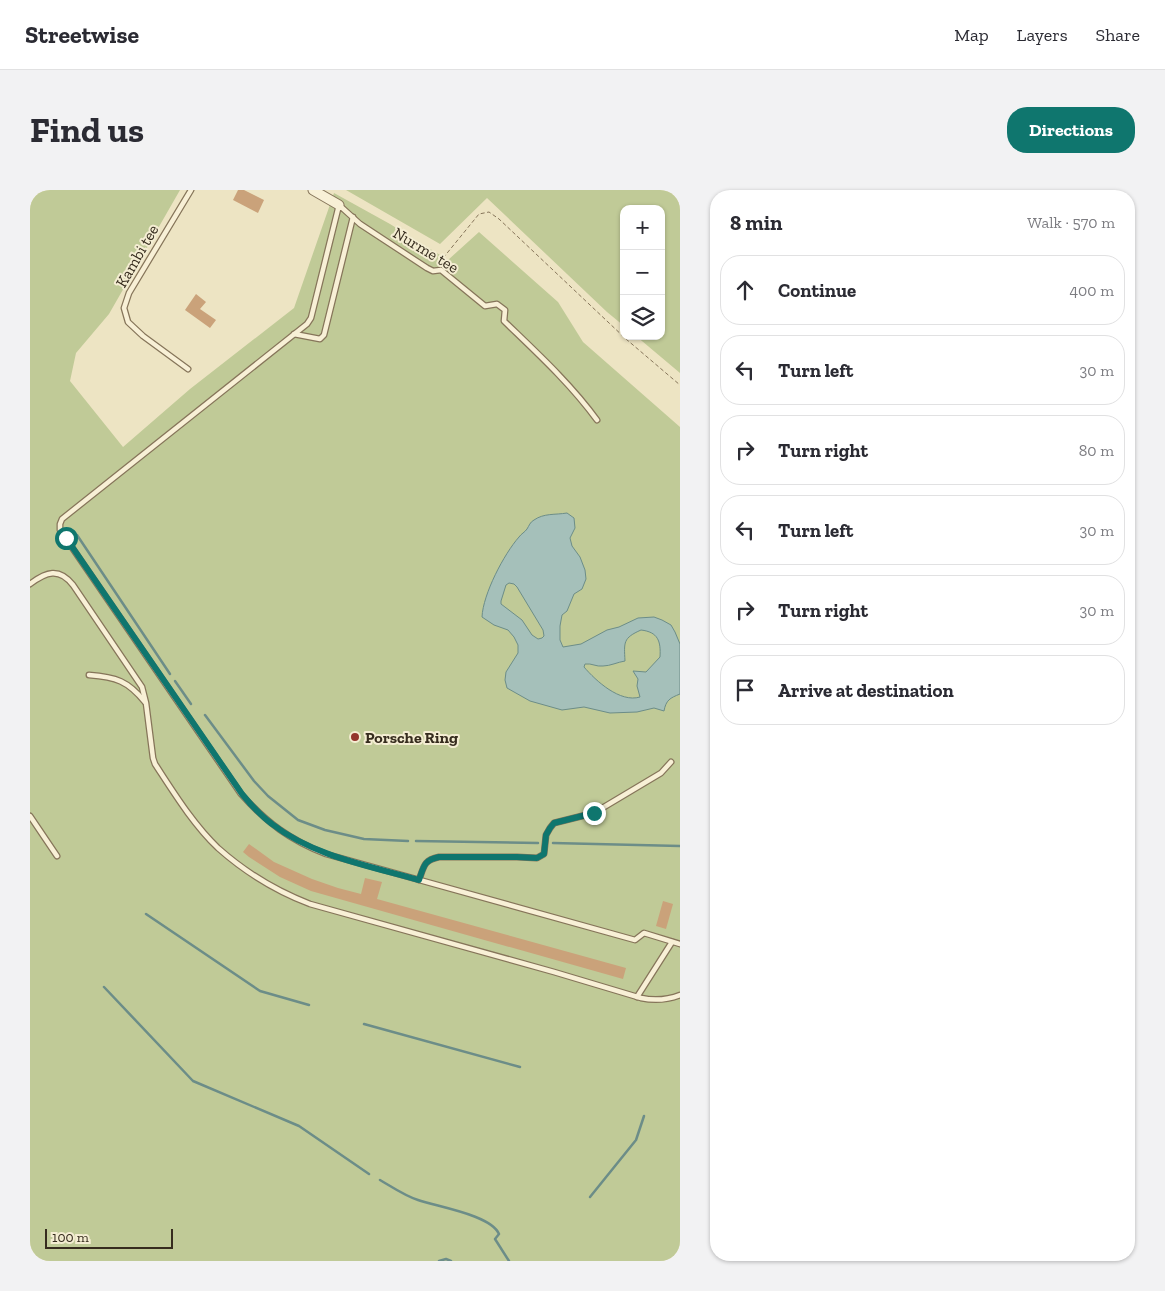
<!DOCTYPE html>
<html lang="en">
<head>
<meta charset="utf-8">
<style>
	:root { --surface:#fff; --page:#f2f2f3; --text:#2b2b33; --muted:#7c7c81; --line:#e1e1e2; --accent:#0f766e }
	body { margin:0; font-family:"Zilla Slab",serif; background:var(--page); color:var(--text) }
	.controls { position:absolute; right:15px; top:15px; display:grid; overflow:hidden; border-radius:10px; box-shadow:0 1px 4px #0004 }
	.controls button { width:45px; height:45px; display:grid; place-items:center; padding:0; border:0; border-bottom:1px solid var(--line); background:var(--surface); color:var(--text); font:25px sans-serif }
	.scale { position:absolute; left:15px; bottom:12px; width:128px; box-sizing:border-box; padding-left:5px; border:2px solid #362c1e; border-top:0; font-size:14px; line-height:18px; white-space:nowrap; color:#362c1e; -webkit-text-stroke:4px #f4edd2; paint-order:stroke }
	.stop { position:absolute; width:15px; height:15px; margin:-11px; border:4px solid #0f766e; border-radius:50%; background:#fff }
	.stop.end { background:#0f766e; border-color:#fff; box-shadow:0 1px 5px #0008 }
	.list { margin:0; padding:0; list-style:none }
	h2 { display:flex; justify-content:space-between; align-items:center; height:65px; margin:0; padding:0 20px; font-size:21px }
	h2 small { font-size:16px; font-weight:400; color:var(--muted) }
	.list li { display:grid; grid-template-columns:32px 1fr auto; gap:15px; align-items:center; box-sizing:border-box; height:70px; margin:0 10px 10px; padding:0 10px; border:1px solid var(--line); border-radius:20px }
	.list b { display:block; font-size:19px; white-space:nowrap }
	.list em { font-size:16px; font-style:normal; color:var(--muted) }
	.icon { flex:none; width:28px; height:28px; fill:none; stroke:currentColor; stroke-width:2; stroke-linecap:round; stroke-linejoin:round }
	.map { position:relative; flex:none; width:650px; height:1071px; overflow:hidden; border-radius:20px }
	header { display:flex; align-items:center; gap:30px; box-sizing:border-box; height:70px; padding:0 25px; background:var(--surface); border-bottom:1px solid var(--line) }
	header strong { font-size:24px }
	nav { display:flex; gap:28px; margin-inline-start:auto; font-size:18px }
	.intro { display:flex; align-items:center; justify-content:space-between; box-sizing:border-box; height:120px; padding:0 30px }
	h1 { margin:0; font-size:35px }
	.button { padding:12px 22px; border-radius:20px; background:var(--accent); color:#fff; font-size:18px; font-weight:700 }
	main { display:flex; gap:30px; padding:0 30px }
	aside { flex:1; background:var(--surface); border-radius:20px; box-shadow:0 1px 4px #0004 }
	.map>svg:first-child { display:block }
	.green { fill:#c0ca97 }
	.water { fill:#a5c0ba; stroke:#6c8d88; fill-rule:evenodd }
	.lines { fill:none; stroke-linecap:round; stroke-linejoin:round }
	.stream { stroke:#6c8d88; stroke-width:2.5 }
	.building { fill:#caa27a }
	.service-casing { stroke:#86755a; stroke-width:7 }
	.minor-casing { stroke:#86755a; stroke-width:11 }
	.path { stroke:#86755a; stroke-width:1; stroke-dasharray:4 2.5; stroke-linecap:butt }
	.service { stroke:#f8f0d6; stroke-width:4.5 }
	.minor { stroke:#f8f0d6; stroke-width:9 }
	.route { stroke:#0f766e; stroke-width:6 }
	.poi-dot { fill:#93342c; stroke:#f4edd2; stroke-width:2 }
	.labels { text-anchor:middle; dominant-baseline:central; stroke-width:4; stroke-linejoin:round; paint-order:stroke }
	.street-label { font-size:16px; fill:#362c1e; stroke:#f4edd2 }
	.poi-label { font-size:16px; font-weight:bold; fill:#362c1e; stroke:#f4edd2; text-anchor:start }
</style>
</head>
<body>
<header>
<strong>Streetwise</strong>
<nav><a>Map</a><a>Layers</a><a>Share</a></nav>
</header>
<div class="intro"><h1>Find us</h1><a class="button">Directions</a></div>
<main>
<div class="map">
<svg width="650" height="1071" viewBox="0 0 650 1071">
	<rect width="100%" height="100%" fill="#ede4c3"/>
	<g class="green">
		<path d="M0,0h150l-71,124 -33,39 -6,28 53,66 67,-58 104,-81 40,-115 56,31 58,36 31,-28 79,70 25,40 97,85v834h-650z"/>
		<path d="M316,0h334v183l-44,-37h25v-127h-37v117l-17,-14 -120,-114 -47,46z"/>
	</g>
	<path class="water" d="M537,323l7,5 1,10 -5,10 2,8 8,11 5,13 1,9 -4,10 -8,5 -7,17 -5,4 -2,11v14l3,7 18,-3 26,-14 12,-3 19,-9 16,-1 8,3 9,5 4,7 5,12v50c-10,4 -14,6 -16,17l-10,-3 -17,4 -27,1 -26,-6 -22,3 -32,-9 -23,-13 -2,-8 1,-8 12,-19v-8l-4,-8 -6,-7 -14,-5 -12,-8c1,-23 22,-63 37,-80 2,-3 6,-5 8,-8 2,-3 3,-7 7,-9 10,-7 21,-5 33,-7zM479,393l5,1 3,3 26,43 1,6 -2,2 -4,1 -6,-4 -10,-15 -21,-16v-3l5,-16zM611,440c17,2 20,11 19,27l-14,15 -13,-1 5,8 -1,7 3,11c-20,6 -44,-16 -56,-30l1,-3c7,-1 11,3 18,2 7,0 15,-4 22,-5 -1,-19 -2,-23 16,-31z"/>
	<g class="lines">
		<g class="stream">
			<path d="M47,345l93,139"/>
			<path d="M145,491l16,23"/>
			<path d="M175,525l49,66 14,15 30,24 27,10 39,9 44,2"/>
			<path d="M386,651l122,2"/>
			<path d="M523,653l127,3"/>
			<path d="M116,724l114,77 49,14"/>
			<path d="M74,797l89,94 106,45 70,48"/>
			<path d="M334,834l156,43"/>
			<path d="M350,990c12,7 25,16 38,20 20,7 73,15 81,34l-4,5 14,22"/>
			<path d="M560,1007l46,-57 8,-24"/>
			<path d="M409,1071l7,-2 5,2"/>
		</g>
	</g>
	<g class="building">
		<path d="M208,0h6l20,10 -6,13 -25,-13z"/>
		<path d="M166,104l10,8 -6,7 16,11 -6,8 -25,-18z"/>
		<path d="M219,654l25,18 38,17 26,9 23,6 4,-16 17,4 -5,17 249,69 -3,11 -312,-88 -31,-14 -31,-20 -6,-5z"/>
		<path d="M633,711l10,3 -7,25 -10,-3z"/>
	</g>
	<g class="lines">
		<g class="service-casing">
			<g id="service">
				<path d="M264,144l26,5 4,-4 29,-118"/>
				<path d="M158,179l-45,-33 -15,-14 -4,-14 5,-15 62,-103"/>
				<path d="M567,230c-27,-37 -61,-68 -93,-99l1,-11 -8,-6 -12,2 -44,-36 -8,1 -6,-3 -67,-44 -21,-19 -28,113 -4,6 -245,195 -2,5v6l181,264c26,29 49,46 85,60l309,86 9,-7 36,11"/>
				<path d="M0,394c16,-12 29,-17 43,1l69,102 4,16 7,55 2,6c19,29 38,60 63,84 27,24 58,43 92,56l244,68 87,26c14,3 26,2 39,-3"/>
				<path d="M59,485c27,2 39,6 56,27"/>
				<path d="M0,626l27,40"/>
				<path d="M389,690c5,-14 5,-20 20,-23h78l20,1 7,-4 2,-19 4,-7 4,-5 40,-10 67,-40 10,-11"/>
				<path d="M607,807l35,-55"/>
			</g>
		</g>
		<g class="minor-casing">
			<path id="minor" d="M283,0l26,15"/>
		</g>
		<path class="path" d="M409,73l40,-49 10,-2 10,7 127,120 54,46"/>
		<use href="#service" class="service"/>
		<use href="#minor" class="minor"/>
	</g>
	<g class="lines">
		<path class="route" d="M36,348l176,256c9,11 19,22 30,30 41,32 98,42 147,56 5,-14 5,-20 20,-23h78l20,1 7,-4 2,-19 4,-7 4,-5 40,-10"/>
	</g>
	<circle class="poi-dot" cx="325" cy="547" r="5"/>
	<g class="labels">
		<g class="street-label">
			<text transform="translate(396 60) rotate(31)">Nurme tee</text>
			<text transform="translate(107 66) rotate(-60)">Kambi tee</text>
		</g>
		<g class="poi-label">
			<text x="335" y="547">Porsche Ring</text>
		</g>
	</g>
</svg>
<div class="controls">
<button>+</button>
<button>−</button>
<button><svg class="icon" aria-label="layers" viewBox="0 0 24 24"><path d="M12 4l9 5-9 5-9-5zM3 14l9 5 9-5"/></svg></button>
</div>
<div class="scale">100 m</div>
<div class="stop" style="left:36px;top:348px"></div>
<div class="stop end" style="left:564px;top:623px"></div>
</div>
<aside>
<h2>8 min<small>Walk · 570 m</small></h2>
<ul class="list">
<li><svg class="icon" aria-label="ahead" viewBox="0 0 24 24"><path d="M12 20V5M6 11l6-6 6 6"/></svg><div><b>Continue</b></div><em>400 m</em></li>
<li><svg class="icon" aria-label="left" viewBox="0 0 24 24"><path d="M17 20v-9H6M10 6l-5 5 5 5"/></svg><div><b>Turn left</b></div><em>30 m</em></li>
<li><svg class="icon" aria-label="right" viewBox="0 0 24 24"><path d="M7 20v-9h11M14 6l5 5-5 5"/></svg><div><b>Turn right</b></div><em>80 m</em></li>
<li><svg class="icon" aria-label="left" viewBox="0 0 24 24"><path d="M17 20v-9H6M10 6l-5 5 5 5"/></svg><div><b>Turn left</b></div><em>30 m</em></li>
<li><svg class="icon" aria-label="right" viewBox="0 0 24 24"><path d="M7 20v-9h11M14 6l5 5-5 5"/></svg><div><b>Turn right</b></div><em>30 m</em></li>
<li><svg class="icon" aria-label="arrive" viewBox="0 0 24 24"><path d="M6 21V4h12l-3 4 3 4H6"/></svg><div><b>Arrive at destination</b></div></li>
</ul>
</aside>
</main>
</body>
</html>
